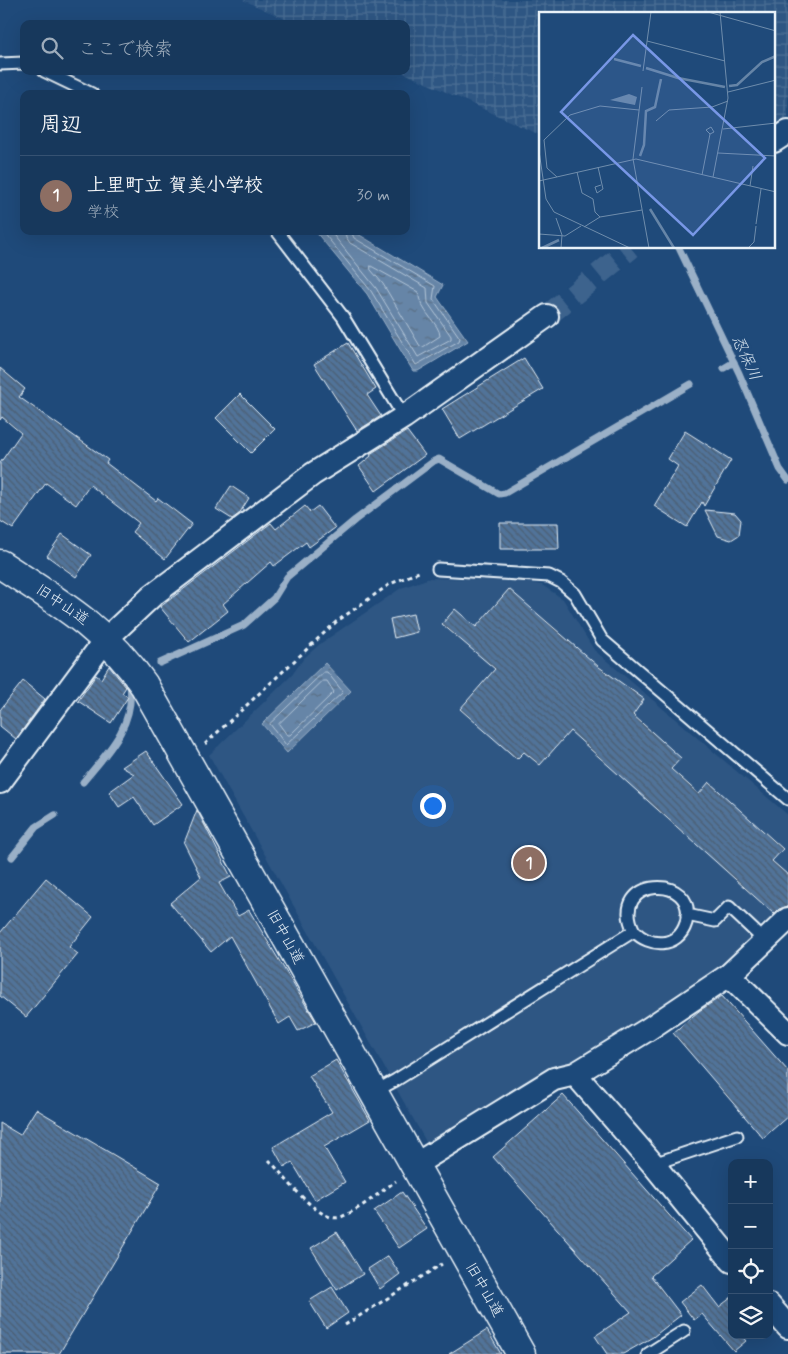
<!DOCTYPE html>
<html lang="ja">
<head>
<meta charset="utf-8">
<style>
	:root { --surface:#17385c; --page:#203f62; --text:#f1f3f6; --muted:#9eacbb; --line:#365272; --accent:#8abfa5 }
	body { margin:0; font-family:Mynerve,"Klee One",sans-serif; background:var(--page); color:var(--text) }
	.controls { position:absolute; right:15px; bottom:15px; display:grid; overflow:hidden; border-radius:10px; box-shadow:0 5px 20px #0002 }
	.controls button { width:45px; height:45px; display:grid; place-items:center; padding:0; border:0; border-bottom:1px solid var(--line); background:var(--surface); color:var(--text); font:25px sans-serif }
	.you { position:absolute; left:432px; top:805px; width:18px; height:18px; margin:-12px; border:4px solid #fff; border-radius:50%; background:#1a73e8; box-shadow:0 0 0 8px #1a73e833 }
	.badge { display:grid; place-items:center; width:32px; height:32px; border-radius:50%; background:var(--accent); color:#fff; font-size:16px; font-weight:700 }
	.pin { position:absolute; translate:-50% -50%; border:2px solid #fff; box-shadow:0 1px 5px #0006 }
	.list { margin:0; padding:0; list-style:none }
	h2 { display:flex; justify-content:space-between; align-items:center; height:65px; margin:0; padding:0 20px; font-size:21px }
	h2 small { font-size:16px; font-weight:400; color:var(--muted) }
	.list li { display:grid; grid-template-columns:32px 1fr auto; gap:15px; align-items:center; box-sizing:border-box; height:80px; padding:0 20px; border-top:1px solid var(--line) }
	.list b { display:block; font-size:19px; white-space:nowrap }
	.list p { margin:0; font-size:16px; white-space:nowrap; color:var(--muted) }
	.list em { font-size:16px; font-style:normal; color:var(--muted) }
	.icon { flex:none; width:28px; height:28px; fill:none; stroke:currentColor; stroke-width:2; stroke-linecap:round; stroke-linejoin:round }
	.map { position:relative; flex:none; width:788px; height:1354px; overflow:hidden }
	.search { position:absolute; background:var(--surface); box-shadow:0 5px 20px #0002; left:20px; top:20px; width:390px; height:55px; display:flex; align-items:center; gap:12px; box-sizing:border-box; padding:0 18px; border-radius:10px; color:var(--muted); font-size:19px }
	.panel { position:absolute; background:var(--surface); box-shadow:0 5px 20px #0002; left:20px; top:90px; width:390px; height:145px; border-radius:10px }
	.map>svg:first-child { display:block }
	.built { fill:#2e5683 }
	.industrial { fill:url(#industrial-grid) }
	.water { fill:url(#water-ripples); stroke:#9ab0c7 }
	.lines { fill:none; stroke-linecap:round; stroke-linejoin:round }
	.shore { stroke:#b4c6d8; stroke-width:1 }
	.stream { stroke:#9ab0c7; stroke-width:7 }
	.building { fill:url(#building-back-hatch); stroke:#e8f1f8 }
	.minor-tunnel { stroke:#3d638d; stroke-width:22; stroke-dasharray:22 11; stroke-linecap:butt }
	.service-casing { stroke:#e8f1f8; stroke-width:15 }
	.minor-casing { stroke:#e8f1f8; stroke-width:26 }
	.secondary-casing { stroke:#e8f1f8; stroke-width:31 }
	.path { stroke:#e8f1f8; stroke-width:3; stroke-dasharray:4 4; stroke-linecap:butt }
	.service { stroke:#1f4a7a; stroke-width:11 }
	.minor { stroke:#1f4a7a; stroke-width:22 }
	.secondary { stroke:#1f4a7a; stroke-width:28 }
	.labels { text-anchor:middle; dominant-baseline:central; stroke-width:5; stroke-linejoin:round; paint-order:stroke }
	.street-label { font-size:15px; fill:#e8f1f8; stroke:#1f4a7a }
	.water-label { font-size:16px; font-style:italic; fill:#d4e1ec; stroke:#1f4a7a }
	.inset-river { fill:none; stroke:#6685a7; stroke-width:2.5 }
	.inset-road { fill:none; stroke:#6f8dac; stroke-width:1 }
	.view { fill:#7897e6; fill-opacity:0.15; stroke:#7897e6; stroke-width:2.5 }
	.inset-edge { fill:none; stroke:#e8f1f8; stroke-width:2.5 }
</style>
</head>
<body>
<div class="map">
<svg width="788" height="1354" viewBox="0 0 788 1354">
	<defs>
		<pattern id="industrial-grid" width="8" height="8" patternUnits="userSpaceOnUse" patternTransform="scale(1.25)"><rect width="8" height="8" fill="#2e5683"/><path d="M0 4h8M4 0v8" fill="none" stroke="#4c6f95"/></pattern>
		<pattern id="water-ripples" width="26" height="14" patternUnits="userSpaceOnUse" patternTransform="scale(1.25)"><rect width="26" height="14" fill="#6685a7"/><path d="M2 4q2-2 4 0t4 0M15 11q2-2 4 0t4 0" fill="none" stroke="#596d82"/></pattern>
		<pattern id="building-back-hatch" width="6" height="6" patternUnits="userSpaceOnUse" patternTransform="scale(1.25)"><rect width="6" height="6" fill="#517399"/><path d="M-1 5l2 2M0 0l6 6M5-1l2 2" fill="none" stroke="#4c5e72"/></pattern>
	</defs>
	<rect width="100%" height="100%" fill="#1f4a7a"/>
	<filter id="ink" filterUnits="userSpaceOnUse"><feTurbulence type="fractalNoise" baseFrequency=".02" numOctaves="2"/><feDisplacementMap in="SourceGraphic" scale="10" xChannelSelector="R" yChannelSelector="G"/><feConvolveMatrix kernelMatrix="1 2 1 2 8 2 1 2 1" color-interpolation-filters="sRGB"/></filter>
	<g filter="url(#ink)">
		<path class="built" d="M430,578l85,2 27,5 21,14 31,51 194,165v95l-28,15 -34,40 -157,103 -140,79 -220,-392 83,-80 12,-17 16,-14 81,-56z"/>
		<path class="industrial" d="M243,0h545v124l-14,9v-119h-234v121l-140,-64h6v-47h-110z"/>
		<g class="water">
			<path d="M315,231h38l90,54 -6,12 31,44 -50,30h-5l-46,-77z"/>
			<path d="M325,663l26,28 -64,62 -25,-29z"/>
		</g>
		<g class="lines">
			<g class="shore">
				<path d="M322,231l49,60 45,74 43,-24 1,-3 -27,-39 2,-13 -81,-48 -3,-7"/>
				<path d="M330,231l46,57 42,69 33,-18v-3l-23,-33 -1,-15 -77,-45 -4,-6 -1,-6"/>
				<path d="M371,266l47,26c2,20 22,32 22,44l-17,11 -3,-1 -37,-62 -12,-14z"/>
				<path d="M324,672h3l16,20 -57,53 -16,-21z"/>
				<path d="M323,681h4l7,11 -44,43h-3l-8,-11z"/>
			</g>
			<g class="stream">
				<path d="M679,248l60,125 41,96 8,11"/>
				<path d="M724,368l10,-6"/>
				<path d="M160,663l84,-38 30,-27 13,-21 68,-57 79,-59 5,-2 60,35 6,-1 186,-109"/>
				<path d="M83,782c24,-29 52,-56 47,-97"/>
				<path d="M12,857l24,-30 19,-12"/>
			</g>
		</g>
		<g class="building">
			<path d="M348,343l28,46 -9,6 14,21 -24,15 -43,-67z"/>
			<path d="M524,358l19,31 -83,50 -18,-30z"/>
			<path d="M0,368l25,21 -6,8 89,63 -2,3 50,38 2,-3 34,26 -27,35 -33,-27 7,-9 -49,-38 -14,20 -30,-22 -33,46 -13,-8v-58l21,-30 -19,-16 -2,3z"/>
			<path d="M240,394l35,35 -24,24 -35,-35z"/>
			<path d="M407,431l18,24 -49,36 -17,-25 12,-10 -1,-2z"/>
			<path d="M685,431l46,29 -27,46 -2,-4 -15,25 -33,-21 24,-40 -10,-7z"/>
			<path d="M231,486l18,12 -10,16 -7,5 -16,-10z"/>
			<path d="M305,506l5,6 8,-6 17,22 -26,19 -3,-5 -32,24 -3,-4 -48,42 5,7 -39,31 -29,-35 111,-84 5,6z"/>
			<path d="M705,510l30,3 6,7 -2,15 -8,5 -13,-4z"/>
			<path d="M500,523h58l1,26h-59z"/>
			<path d="M62,534l29,21 -15,22 -29,-21z"/>
			<path d="M509,589l90,78 45,32 -11,16 48,43 -10,11 28,25 10,-12 74,67 -11,12 16,14v31l-9,3 -5,5 -204,-183 -30,34 -16,-13 -7,7 -57,-50 35,-40 -53,-45 13,-15 21,18z"/>
			<path d="M413,614l4,18 -23,6 -4,-19z"/>
			<path d="M109,666l17,21 -4,6 6,4 -17,26 -33,-22 18,-26 5,4z"/>
			<path d="M23,681l22,18 -29,40 -16,-13v-16z"/>
			<path d="M146,751l37,53 -30,21 -19,-28 -15,10 -10,-15 25,-18 -12,-7z"/>
			<path d="M197,810l34,67 -12,6 19,33 11,-6 67,112 -18,9 -8,-14 -11,7 -49,-88 -19,16 -41,-49 31,-26 -17,-34z"/>
			<path d="M46,878l47,39 -24,30 9,7 -52,63 -26,-21v-63z"/>
			<path d="M722,996l66,75v45l-25,22 -90,-105 26,-22z"/>
			<path d="M336,1060l34,60 -46,27 21,35 -30,18 -23,-38 -8,5 -11,-20 59,-35 -23,-36z"/>
			<path d="M563,1095l128,145 -40,36 30,39 -28,22 -30,17h-16l-12,-18 36,-24 -138,-155z"/>
			<path d="M36,1109l125,74 -102,171h-59v-231l20,12z"/>
			<path d="M402,1192l25,37 -28,19 -25,-37z"/>
			<path d="M337,1232l26,42 -26,16 -26,-42z"/>
			<path d="M388,1256l12,18 -20,15 -12,-20z"/>
			<path d="M702,1285l17,22 13,-10v38h9l5,6 -12,10 -32,-37 -8,6 -14,-18z"/>
			<path d="M332,1287l16,26 -22,15 -17,-27z"/>
			<path d="M487,1330l14,24h-52z"/>
		</g>
		<g class="lines">
			<path class="minor-tunnel" d="M547,316l84,-68"/>
			<g class="service-casing">
				<g id="service">
					<path d="M0,64l24,-1"/>
					<path d="M44,71l48,23"/>
					<path d="M277,231l66,86 61,100"/>
					<path d="M438,569l111,7 12,6 14,12 27,46 186,159"/>
					<path d="M687,915l28,6 14,-14 35,33"/>
					<path d="M374,1092l22,-12 238,-149c-27,-54 66,-59 52,-8 -8,26 -37,24 -52,8"/>
					<path d="M653,1164l84,-28"/>
					<path d="M648,1354l36,-23"/>
				</g>
			</g>
			<g class="minor-casing">
				<g id="minor">
					<path d="M774,141l14,-9"/>
					<path d="M0,782l106,-143 47,-44 160,-121 91,-57 143,-101"/>
					<path d="M729,975l59,58"/>
					<path d="M575,1074l78,90 79,97"/>
					<path d="M413,1166l141,-87 21,-5 72,-44 82,-55 59,-56"/>
					<path d="M769,1305l19,22"/>
				</g>
			</g>
			<g class="secondary-casing">
				<path id="secondary" d="M0,564c57,37 105,64 144,121l377,669"/>
			</g>
			<g class="path">
				<path d="M205,744l131,-122 54,-38 31,-13"/>
				<path d="M269,1160c15,15 50,65 72,57 18,-7 39,-25 55,-36"/>
				<path d="M345,1325l97,-61"/>
			</g>
			<use href="#service" class="service"/>
			<use href="#minor" class="minor"/>
			<use href="#secondary" class="secondary"/>
		</g>
	</g>
	<g class="labels">
		<g class="street-label">
			<text transform="translate(62 605) rotate(34)">旧中山道</text>
			<text transform="translate(285 937) rotate(61)">旧中山道</text>
			<text transform="translate(484 1290) rotate(60)">旧中山道</text>
		</g>
		<g class="water-label">
			<text transform="translate(746 358) rotate(65)">忍保川</text>
		</g>
	</g>
	<g transform="translate(539 12)">
		<rect width="236" height="236" fill="#1f4a7a"/>
		<path d="M90,82l8,3 -2,8 -25,-5z" fill="#6685a7"/>
		<path class="inset-river" d="M75,47l27,7M107,56l32,10 47,9M190,74l8,-1 25,-23 14,-6M101,144l4,-11 2,-34 9,-4 6,-28M111,197l24,39M3,236l17,-8"/>
		<path class="inset-road" d="M169,0l68,19M108,29l78,20M104,59l8,-59M103,75l-9,72 16,89M189,80l48,-12M117,109l13,-11 43,-3 16,-6M184,117l53,-6M0,139l7,48 8,13 76,36M179,141l58,3M59,155l5,22 -6,4 -2,-6 6,-2M38,160l5,21 11,6 2,13 5,5M163,163l8,-41 -4,-4 5,-3 3,5 -4,2M18,165l-10,-9 -3,-28 26,-25 30,-9 39,4M174,165l15,-79 -8,-86M0,169l97,-22 140,33M211,174l3,-20M17,206l6,17 -1,13M217,212l5,-35M45,215l16,-10 42,-7M0,222l26,2 16,-10M209,236l6,-6 2,-16"/>
		<path class="view" d="M94,23l132,123 -72,77 -132,-123z"/>
		<rect width="236" height="236" class="inset-edge"/>
	</g>
</svg>
<div class="controls">
<button>+</button>
<button>−</button>
<button><svg class="icon" aria-label="locate" viewBox="0 0 24 24"><circle cx="12" cy="12" r="6"/><path d="M12 2v4M12 18v4M2 12h4M18 12h4"/></svg></button>
<button><svg class="icon" aria-label="layers" viewBox="0 0 24 24"><path d="M12 4l9 5-9 5-9-5zM3 14l9 5 9-5"/></svg></button>
</div>
<div class="you"></div>
<div class="pin badge" style="left:529px;top:863px;background:#8d6e63">1</div>
<div class="search"><svg class="icon" aria-label="search" viewBox="0 0 24 24"><circle cx="10" cy="10" r="6"/><path d="M15 15l6 6"/></svg>ここで検索</div>
<section class="panel">
<h2>周辺<small></small></h2>
<ul class="list">
<li><span class="badge" style="background:#8d6e63">1</span><div><b>上里町立 賀美小学校</b><p>学校</p></div><em>30 m</em></li>
</ul>
</section>
</div>
</body>
</html>
